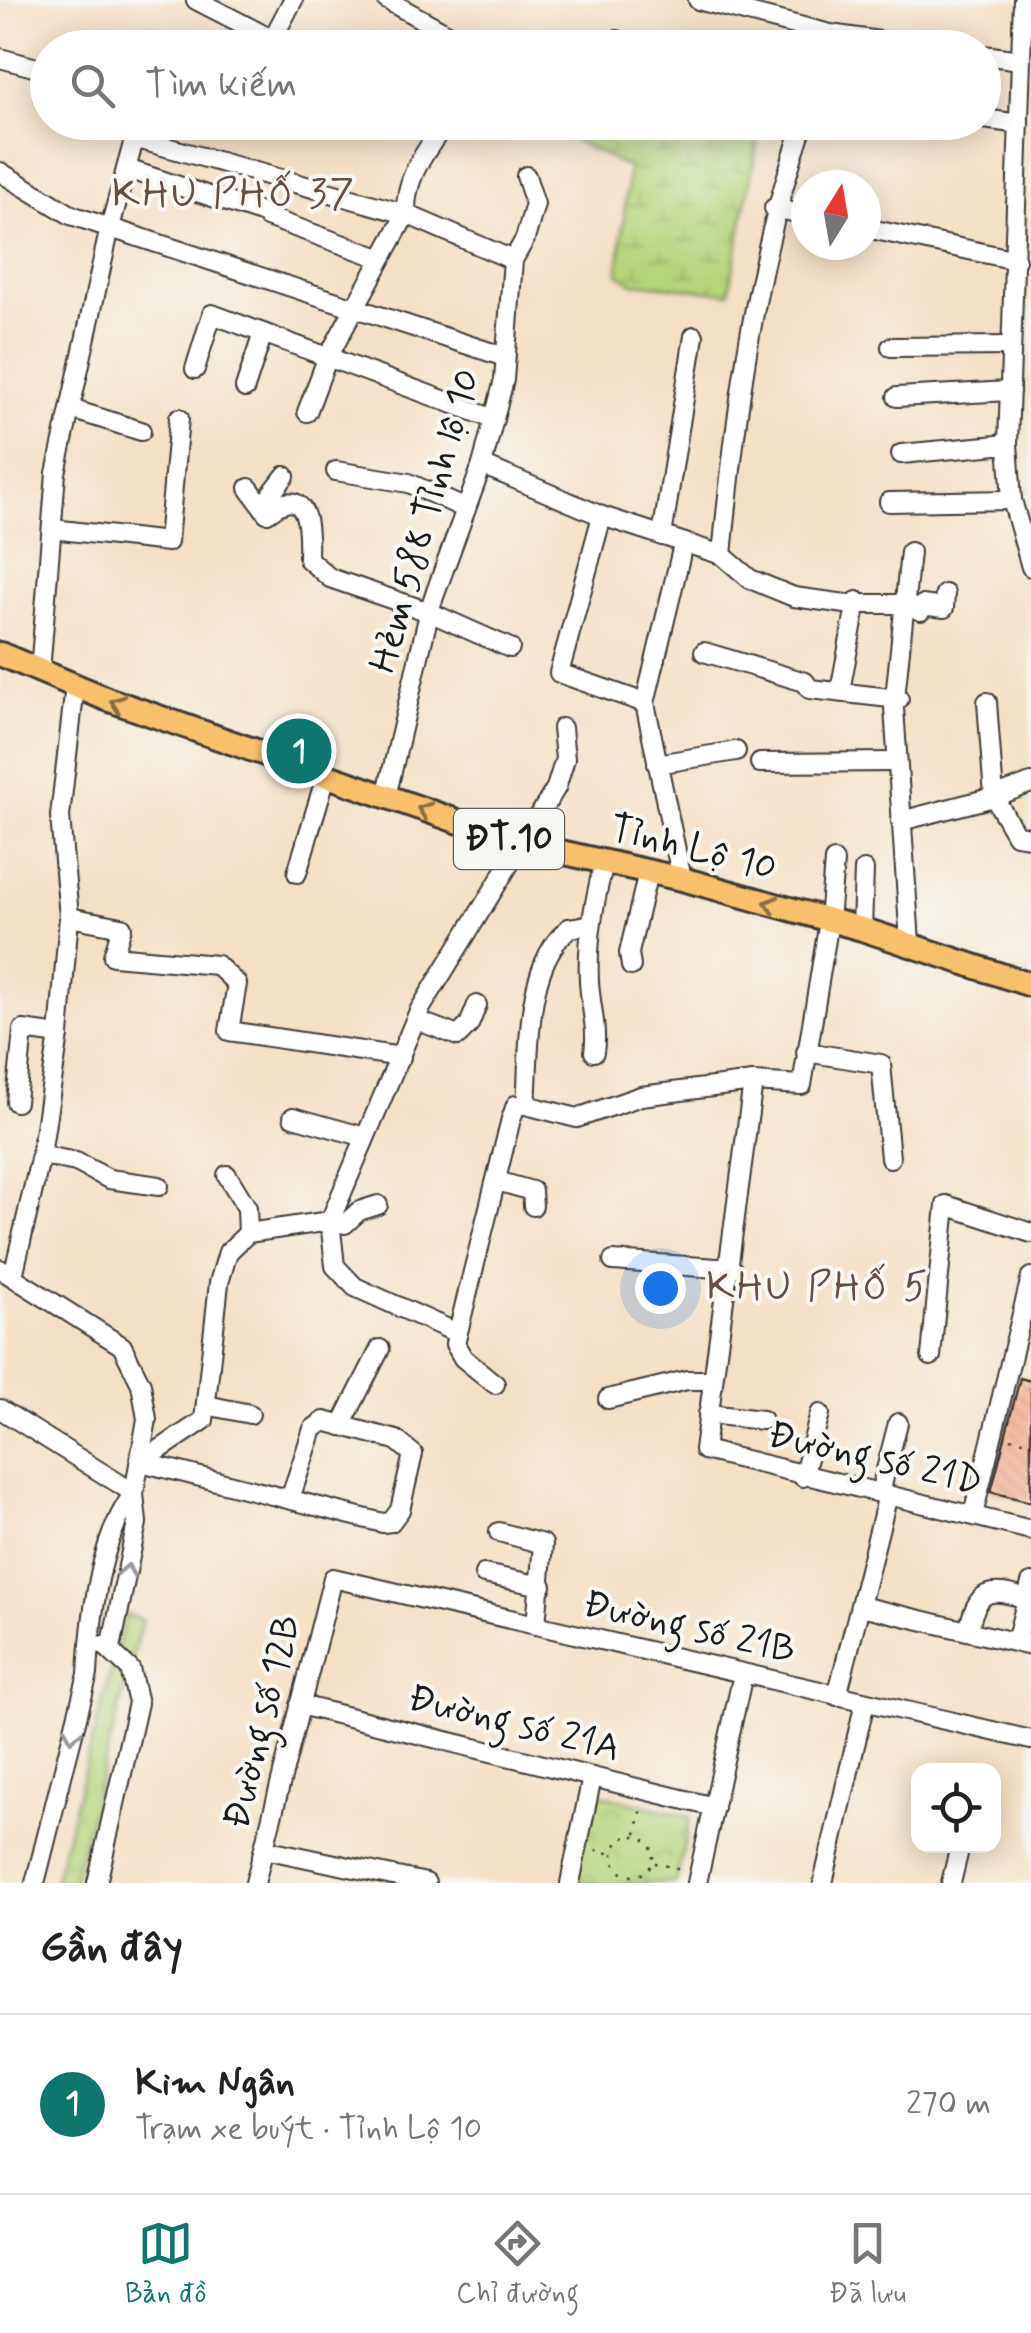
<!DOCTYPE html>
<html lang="vi">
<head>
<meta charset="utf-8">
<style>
	:root { --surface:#fff; --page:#f2f2f2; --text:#222; --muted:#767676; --line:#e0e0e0; --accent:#0f766e }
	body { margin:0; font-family:Mynerve,sans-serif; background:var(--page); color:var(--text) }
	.controls { position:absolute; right:30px; bottom:30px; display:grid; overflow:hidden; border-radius:20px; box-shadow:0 5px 25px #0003 }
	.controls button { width:90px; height:90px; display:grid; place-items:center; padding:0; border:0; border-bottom:2px solid var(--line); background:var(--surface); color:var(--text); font:50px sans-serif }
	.compass { position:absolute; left:791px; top:170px; width:90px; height:90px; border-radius:50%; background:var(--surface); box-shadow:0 5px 25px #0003; rotate:11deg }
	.you { position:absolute; left:660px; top:1288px; width:35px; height:35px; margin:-25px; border:8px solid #fff; border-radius:50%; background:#1a73e8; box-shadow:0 0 0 15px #1a73e833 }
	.badge { display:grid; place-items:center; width:65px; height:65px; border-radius:50%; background:var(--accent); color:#fff; font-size:32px; font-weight:700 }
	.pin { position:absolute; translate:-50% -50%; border:5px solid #fff; box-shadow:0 2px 10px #0006 }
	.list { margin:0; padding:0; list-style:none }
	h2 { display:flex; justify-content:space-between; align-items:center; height:130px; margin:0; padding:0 40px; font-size:42px }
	h2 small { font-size:32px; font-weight:400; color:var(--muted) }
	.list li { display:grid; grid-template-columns:65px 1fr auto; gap:30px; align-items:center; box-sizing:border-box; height:180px; padding:0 40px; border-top:2px solid var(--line) }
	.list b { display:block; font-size:38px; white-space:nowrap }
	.list p { margin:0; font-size:32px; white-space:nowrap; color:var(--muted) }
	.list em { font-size:32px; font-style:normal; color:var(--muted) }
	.icon { flex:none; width:55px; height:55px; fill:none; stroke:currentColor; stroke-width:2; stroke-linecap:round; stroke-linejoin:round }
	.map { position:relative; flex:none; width:1031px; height:1883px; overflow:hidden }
	.search { position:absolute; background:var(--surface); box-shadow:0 5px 25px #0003; left:30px; right:30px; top:30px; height:110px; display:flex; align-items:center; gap:25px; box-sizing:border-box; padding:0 35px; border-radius:55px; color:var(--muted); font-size:38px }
	.sheet { height:310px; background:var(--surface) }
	nav { display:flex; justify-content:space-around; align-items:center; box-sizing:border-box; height:140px; border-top:2px solid var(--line); background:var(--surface); font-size:28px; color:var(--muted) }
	nav a { display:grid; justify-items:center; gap:5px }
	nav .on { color:var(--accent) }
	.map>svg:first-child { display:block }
	.grass { fill:url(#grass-tufts); stroke:#69784b; stroke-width:2.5 }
	.wetland { fill:url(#wetland-marsh); stroke:#69784b; stroke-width:2.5 }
	.park { fill:url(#park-crowns); stroke:#69784b; stroke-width:2.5 }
	.building { fill:url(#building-back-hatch) }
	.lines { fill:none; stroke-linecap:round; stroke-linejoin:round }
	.minor-casing { stroke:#3c3935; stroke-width:22 }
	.major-casing { stroke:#3c3935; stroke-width:28 }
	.path { stroke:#3c3935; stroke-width:2.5; stroke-dasharray:2.5 8; stroke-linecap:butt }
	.minor { stroke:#fff; stroke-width:18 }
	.major { stroke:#f8bf6c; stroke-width:22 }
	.oneway { stroke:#8a6e44 }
	.oneway2 { stroke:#999 }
	.labels { text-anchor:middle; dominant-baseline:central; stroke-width:8; stroke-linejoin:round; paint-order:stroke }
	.shield { fill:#f6f6f2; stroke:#5d5d5c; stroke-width:2.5 }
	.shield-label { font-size:35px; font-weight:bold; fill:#1c1c1c }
	.street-label { font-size:38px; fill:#1c1c1c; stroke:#f6f6f2 }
	.neighbourhood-label { font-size:40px; letter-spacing:2.5px; fill:#684e42; stroke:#f6f6f2 }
</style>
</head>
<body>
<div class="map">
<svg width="1031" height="1883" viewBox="0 0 1031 1883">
	<defs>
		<pattern id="grass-tufts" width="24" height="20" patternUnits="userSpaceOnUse" patternTransform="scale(2.5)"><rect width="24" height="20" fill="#b6d47a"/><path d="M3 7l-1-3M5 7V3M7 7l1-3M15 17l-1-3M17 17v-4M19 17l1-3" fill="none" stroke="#9cb569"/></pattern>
		<pattern id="wetland-marsh" width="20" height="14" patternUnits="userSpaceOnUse" patternTransform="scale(2.5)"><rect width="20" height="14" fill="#b6d47a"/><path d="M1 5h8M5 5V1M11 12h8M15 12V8" fill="none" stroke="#9cb569"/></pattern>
		<pattern id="park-crowns" width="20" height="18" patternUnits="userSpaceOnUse" patternTransform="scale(2.5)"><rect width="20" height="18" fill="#b6d47a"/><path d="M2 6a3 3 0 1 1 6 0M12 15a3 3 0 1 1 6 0" fill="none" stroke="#9cb569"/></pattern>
		<pattern id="building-back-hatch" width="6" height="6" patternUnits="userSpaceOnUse" patternTransform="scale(2.5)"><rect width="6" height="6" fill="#f4aa89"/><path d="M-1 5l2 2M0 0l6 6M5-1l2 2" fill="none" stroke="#d19276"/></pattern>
	</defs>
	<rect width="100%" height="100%" fill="#f6f6f2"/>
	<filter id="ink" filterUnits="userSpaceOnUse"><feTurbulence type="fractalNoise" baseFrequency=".01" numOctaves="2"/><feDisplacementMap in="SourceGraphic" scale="20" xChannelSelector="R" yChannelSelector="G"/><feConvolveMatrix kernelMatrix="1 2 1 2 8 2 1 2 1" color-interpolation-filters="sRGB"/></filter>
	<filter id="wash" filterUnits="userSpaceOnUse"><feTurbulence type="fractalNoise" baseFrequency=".0048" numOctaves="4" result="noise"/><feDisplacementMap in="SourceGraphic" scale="40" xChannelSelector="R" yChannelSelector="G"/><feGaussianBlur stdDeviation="2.25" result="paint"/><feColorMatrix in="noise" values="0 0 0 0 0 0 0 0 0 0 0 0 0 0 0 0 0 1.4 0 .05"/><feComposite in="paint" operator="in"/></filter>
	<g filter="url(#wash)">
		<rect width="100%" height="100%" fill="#f4e0c5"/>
		<path class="grass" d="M126,1614l16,6 -69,263h-19z"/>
		<path class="wetland" d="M551,123h210l-32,170 -96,-10 -15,-9 11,-106 -70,-35z"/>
		<path class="park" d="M591,1792l99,25 -14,66h-103z"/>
		<g id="blocks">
			<path class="building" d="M1020,1378l11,3v121l-40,-10z"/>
		</g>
	</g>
	<g filter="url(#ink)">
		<use href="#blocks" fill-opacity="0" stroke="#3c3935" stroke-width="2.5"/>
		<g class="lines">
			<g class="minor-casing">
				<g id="minor">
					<path d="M196,0l93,48"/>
					<path d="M387,0l86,48"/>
					<path d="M698,0l132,34 99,14"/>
					<path d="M1023,0l-15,444 4,56 19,67"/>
					<path d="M617,40l27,8"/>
					<path d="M74,45l7,3"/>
					<path d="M262,48l11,-10 20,-38"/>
					<path d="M984,55l36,5"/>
					<path d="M0,58l48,13"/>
					<path d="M984,119l35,5"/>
					<path d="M134,138l272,76 107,46"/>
					<path d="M127,169l131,43"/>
					<path d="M0,172l71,43 434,142"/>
					<path d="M774,208l32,7"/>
					<path d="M267,217l113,41"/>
					<path d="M866,228l150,32"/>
					<path d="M891,347l120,-1"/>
					<path d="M195,369l17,-55 282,105"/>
					<path d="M245,388l18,-55"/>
					<path d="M897,397l113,-6"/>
					<path d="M71,409l70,22"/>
					<path d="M307,412l20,-53 79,-145c-1,-39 19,-61 40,-92"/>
					<path d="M901,454l107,-10"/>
					<path d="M482,465l120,51 120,39 28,24 44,18 52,7h57l18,7 1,-6 22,3 1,-14"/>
					<path d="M336,471l73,12 57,26"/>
					<path d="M249,488l18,25c5,-2 8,-6 13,-8 33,-15 28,39 28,54l22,19 99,34 81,36"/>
					<path d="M889,502l123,-2"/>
					<path d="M267,513l5,-20 13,-17"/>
					<path d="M602,516l-43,157 86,30"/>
					<path d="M52,529l116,13 11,-124"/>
					<path d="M662,536l32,-200"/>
					<path d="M910,552l-16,156 16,235"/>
					<path d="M722,555c14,-148 33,-292 82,-433"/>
					<path d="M704,652l101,30 5,7 89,10"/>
					<path d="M40,672l16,-199 54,-246 29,-105"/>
					<path d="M840,691l17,-90"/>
					<path d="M987,702l7,95 22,38 15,2"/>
					<path d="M760,763l136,-1"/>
					<path d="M657,764l79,-13"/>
					<path d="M386,797l45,-192 51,-140 22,-85 9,-120 12,-21 10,-35 -9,-28"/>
					<path d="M901,821l93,-24 37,-14"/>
					<path d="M834,861l-5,60 -27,164 -49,-3 -49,368 327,80"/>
					<path d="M297,873l29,-97"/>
					<path d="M682,879l-37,-176 38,-158"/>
					<path d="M69,917l53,10 -9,29 104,9 20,19 -8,47 172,26"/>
					<path d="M862,929l2,-59"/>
					<path d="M631,966l-2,-13 19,-81"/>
					<path d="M416,1020l42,16 11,-11 8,-20"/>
					<path d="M594,1052c4,-24 -4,-47 -5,-71 -2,-42 5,-78 15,-119"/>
					<path d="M806,1052l75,12 9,94"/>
					<path d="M16,1102l7,-72 36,5"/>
					<path d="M526,1105l51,13 64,-22 112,-14"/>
					<path d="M526,1105c4,-54 -2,-139 43,-177l20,-3"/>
					<path d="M293,1117l72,20"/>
					<path d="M41,1155l35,7 33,17 50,7"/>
					<path d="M227,1175l20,33 1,25"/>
					<path d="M497,1181l35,10 1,15"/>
					<path d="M613,1261l119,8"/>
					<path d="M0,1269l122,77 19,38 6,35 -13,74 3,30 -26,125"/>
					<path d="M13,1276l28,-121 18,-120 10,-118 -9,-101 15,-130"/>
					<path d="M457,1333l-102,-46 -20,-21 -5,-45 89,-210 137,-223 9,-29 -3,-31"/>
					<path d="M931,1356l15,-151 85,28"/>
					<path d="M495,1384l-32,-26 -8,-14 56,-225 5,-14h10"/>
					<path d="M608,1399l79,-19h26"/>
					<path d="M206,1405l44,9"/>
					<path d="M0,1409l134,84"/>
					<path d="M708,1414l54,6"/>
					<path d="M341,1426l39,-77"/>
					<path d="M141,1462l242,61 8,-1 9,-12 13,-56 -17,-14 -72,-19 -11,8 -23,70"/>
					<path d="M141,1462l63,-42 15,-137 9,-31 20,-19 82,-12 15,3 14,-13 19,-6"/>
					<path d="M803,1477l17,-63"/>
					<path d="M880,1493l18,-70"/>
					<path d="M973,1515l58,-238"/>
					<path d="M499,1532l44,12 -7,81"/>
					<path d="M484,1574l58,12"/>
					<path d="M861,1606l170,40"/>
					<path d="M968,1631c10,-42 19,-44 59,-32"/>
					<path d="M1016,1642l15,-59"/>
					<path d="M837,1696l51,-201"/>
					<path d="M300,1705l414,102"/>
					<path d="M264,1849l162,34"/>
					<path d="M35,1883l53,-209c3,-58 11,-135 46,-181"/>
					<path d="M97,1883l41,-180 -8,-34 -26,-24"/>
					<path d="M255,1883l78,-305 698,162"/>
					<path d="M570,1883l22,-106"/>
					<path d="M697,1883l46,-209"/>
					<path d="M823,1883l42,-181"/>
					<path d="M951,1883l9,-37"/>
				</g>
			</g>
			<g class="major-casing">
				<path id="major" d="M0,654l107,45 413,144 162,36 180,50 169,56"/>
			</g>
			<g class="path">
				<path d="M1011,1438l20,5"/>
				<path d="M636,1834l6,-27"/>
				<circle cx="633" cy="1856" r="20"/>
				<path d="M596,1850l16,4"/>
				<path d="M655,1863l26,6"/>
			</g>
			<use href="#minor" class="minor"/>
			<use href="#major" class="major"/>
		</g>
		<defs><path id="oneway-chevron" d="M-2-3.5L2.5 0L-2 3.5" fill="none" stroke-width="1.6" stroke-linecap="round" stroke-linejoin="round" transform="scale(2.5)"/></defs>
		<g class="oneway">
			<use href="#oneway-chevron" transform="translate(117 703) rotate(-160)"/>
			<use href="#oneway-chevron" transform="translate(424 810) rotate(-161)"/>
			<use href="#oneway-chevron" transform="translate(771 904) rotate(-165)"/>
		</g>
		<g class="oneway2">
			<use href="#oneway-chevron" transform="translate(127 1571) rotate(-78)"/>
			<use href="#oneway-chevron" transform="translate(72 1735) rotate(104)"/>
		</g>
	</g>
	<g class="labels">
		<rect class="shield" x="454" y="809" width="110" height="60" rx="8"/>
		<g class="shield-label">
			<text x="509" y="839">ĐT.10</text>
		</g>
		<g class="street-label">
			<text transform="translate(426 521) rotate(-74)">Hẻm 588 Tỉnh lộ 10</text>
			<text transform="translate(693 849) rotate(14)">Tỉnh Lộ 10</text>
			<text transform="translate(875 1459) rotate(13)">Đường số 21D</text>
			<text transform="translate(689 1628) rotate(13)">Đường số 21B</text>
			<text transform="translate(263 1722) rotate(-76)">Đường số 12B</text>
			<text transform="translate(514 1724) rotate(14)">Đường số 21A</text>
		</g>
		<g class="neighbourhood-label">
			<text x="234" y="195">KHU PHỐ 37</text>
			<text x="818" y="1288">KHU PHỐ 5</text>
		</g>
	</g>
</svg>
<div class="controls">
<button><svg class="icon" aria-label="locate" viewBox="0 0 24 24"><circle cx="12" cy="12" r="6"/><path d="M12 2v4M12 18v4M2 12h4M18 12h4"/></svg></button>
</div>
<svg class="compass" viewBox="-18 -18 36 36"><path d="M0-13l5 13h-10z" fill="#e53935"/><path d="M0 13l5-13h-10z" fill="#767676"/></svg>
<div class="you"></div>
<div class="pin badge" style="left:299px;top:751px">1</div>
<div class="search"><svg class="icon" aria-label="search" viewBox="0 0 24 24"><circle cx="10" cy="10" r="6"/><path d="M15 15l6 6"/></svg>Tìm kiếm</div>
</div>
<section class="sheet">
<h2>Gần đây<small></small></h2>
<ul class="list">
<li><span class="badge">1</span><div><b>Kim Ngân</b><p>Trạm xe buýt · Tỉnh Lộ 10</p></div><em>270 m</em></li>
</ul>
</section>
<nav>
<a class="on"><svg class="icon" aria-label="map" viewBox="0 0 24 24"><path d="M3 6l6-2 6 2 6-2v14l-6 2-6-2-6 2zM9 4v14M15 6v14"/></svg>Bản đồ</a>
<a><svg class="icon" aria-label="directions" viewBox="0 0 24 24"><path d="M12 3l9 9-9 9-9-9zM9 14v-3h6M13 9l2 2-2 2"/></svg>Chỉ đường</a>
<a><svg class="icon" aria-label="saved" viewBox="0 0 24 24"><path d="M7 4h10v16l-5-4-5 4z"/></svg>Đã lưu</a>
</nav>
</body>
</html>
